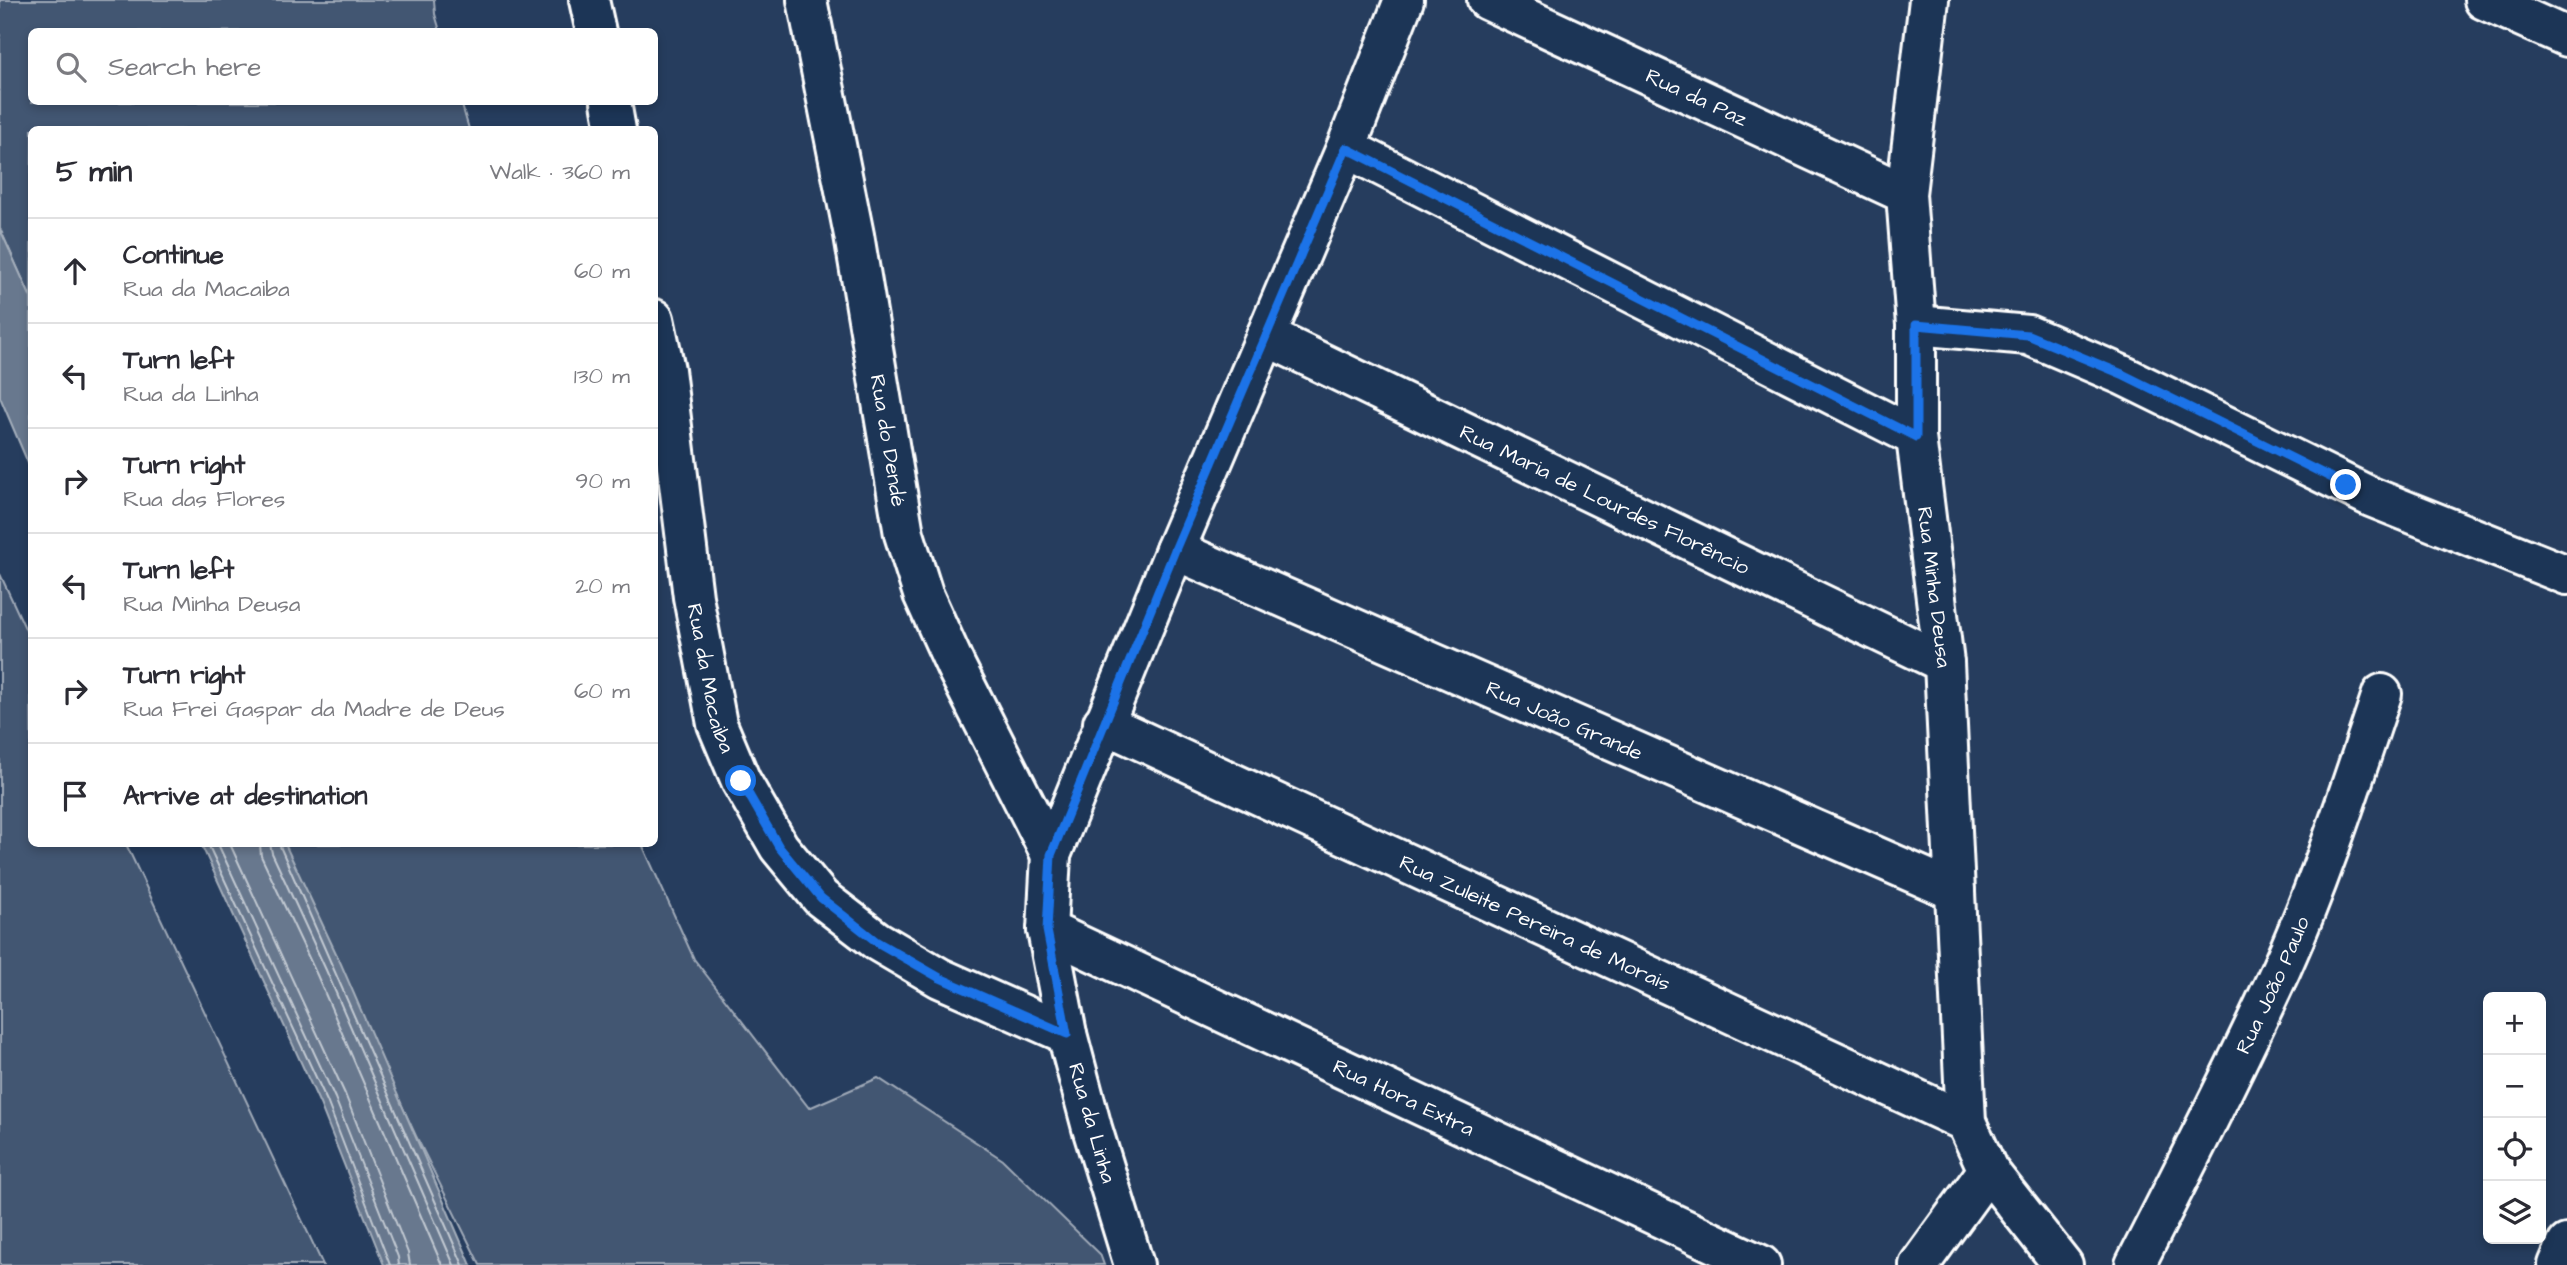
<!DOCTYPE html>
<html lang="en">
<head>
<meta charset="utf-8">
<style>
	:root { --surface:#fff; --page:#f7f7f7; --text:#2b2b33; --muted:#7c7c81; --line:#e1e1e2 }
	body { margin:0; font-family:"Architects Daughter",sans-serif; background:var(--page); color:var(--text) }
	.controls { position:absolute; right:21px; bottom:21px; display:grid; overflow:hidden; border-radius:10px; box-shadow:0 4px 10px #0003 }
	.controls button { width:63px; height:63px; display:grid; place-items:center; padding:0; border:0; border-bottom:2px solid var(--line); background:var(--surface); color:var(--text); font:35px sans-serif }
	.stop { position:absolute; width:21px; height:21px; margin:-16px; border:5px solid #1a73e8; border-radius:50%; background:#fff }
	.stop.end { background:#1a73e8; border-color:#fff; box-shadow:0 2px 7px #0008 }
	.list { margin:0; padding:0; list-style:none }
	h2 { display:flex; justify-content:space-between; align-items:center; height:91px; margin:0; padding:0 28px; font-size:30px }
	h2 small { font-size:23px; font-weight:400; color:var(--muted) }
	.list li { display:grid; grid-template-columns:46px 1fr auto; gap:21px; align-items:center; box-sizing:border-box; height:105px; padding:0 28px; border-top:2px solid var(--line) }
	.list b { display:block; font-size:26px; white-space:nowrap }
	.list p { margin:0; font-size:23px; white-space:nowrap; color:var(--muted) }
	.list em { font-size:23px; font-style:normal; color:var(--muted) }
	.icon { flex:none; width:38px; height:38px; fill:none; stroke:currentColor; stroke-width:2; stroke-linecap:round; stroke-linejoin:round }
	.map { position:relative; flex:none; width:2567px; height:1265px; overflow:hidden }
	.search { position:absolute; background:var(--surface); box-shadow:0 4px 10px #0003; left:28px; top:28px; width:630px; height:77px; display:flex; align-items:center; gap:18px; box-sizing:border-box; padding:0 24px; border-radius:10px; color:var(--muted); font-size:26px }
	.panel { position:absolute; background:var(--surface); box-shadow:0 4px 10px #0003; left:28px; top:126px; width:630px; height:721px; border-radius:10px }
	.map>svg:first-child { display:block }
	.green { fill:#425672; stroke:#a0aab8; stroke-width:2 }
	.water { fill:#67788e; stroke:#a4aebb; stroke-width:2 }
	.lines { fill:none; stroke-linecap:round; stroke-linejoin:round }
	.shore { stroke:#c2c9d2; stroke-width:2 }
	.street-casing { stroke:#fff; stroke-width:44 }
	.street { stroke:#1d3557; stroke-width:38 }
	.route { stroke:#1a73e8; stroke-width:9 }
	.labels { text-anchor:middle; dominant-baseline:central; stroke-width:5; stroke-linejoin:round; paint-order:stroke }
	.street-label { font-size:21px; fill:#fff; stroke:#1d3557 }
</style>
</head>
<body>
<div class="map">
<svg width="2567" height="1265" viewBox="0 0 2567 1265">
	<rect width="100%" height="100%" fill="#263d5e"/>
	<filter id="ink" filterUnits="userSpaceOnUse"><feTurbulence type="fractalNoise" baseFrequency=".0143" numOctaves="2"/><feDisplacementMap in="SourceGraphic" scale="14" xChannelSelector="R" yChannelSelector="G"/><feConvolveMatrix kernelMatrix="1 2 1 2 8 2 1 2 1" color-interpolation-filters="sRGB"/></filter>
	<g filter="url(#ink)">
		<g class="green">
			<path d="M0,0h434l1,14 5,17 -408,1v70h429l8,27 -437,1 -1,168 -31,-69z"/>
			<path d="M0,574l31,67 1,203h94l197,421h-323z"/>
			<path d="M281,844h361l52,115 115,149 69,-30 125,82 97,94 4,11h-624l-64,-129z"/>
		</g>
		<g class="water">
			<path d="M0,229l31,69v172l-31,-73z"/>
			<path d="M201,844h84l56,120 130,301h-87l-64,-161z"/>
		</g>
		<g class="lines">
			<g class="shore">
				<path d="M208,844l119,257 63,164"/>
				<path d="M218,844l117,254 63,159 1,8"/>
				<path d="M230,844l115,250 63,159 2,12"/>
				<path d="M260,844l1,12 56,119 125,290"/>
				<path d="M270,844l2,9 54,117 128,295"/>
				<path d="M279,844l184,421"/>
			</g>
			<g class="street-casing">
				<g id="street">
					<path d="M589,0l7,32"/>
					<path id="s1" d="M807,0l47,235 50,299 19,60 33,73 95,188"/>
					<path id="s2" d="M1487,0l419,194"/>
					<path id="s3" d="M1929,0l-23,194 10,131v112l28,226 22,459 22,48 75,95"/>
					<path d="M2484,0l83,37"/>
					<path d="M611,102l5,28"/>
					<path d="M1346,148l570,289"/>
					<path id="s4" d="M654,319l11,51 28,227 24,127 24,57 38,66 42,51 56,43 63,37 127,56"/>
					<path d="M1916,325l112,10 94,40 249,122 196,78"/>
					<path id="s5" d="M1266,336l678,327"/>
					<path id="s6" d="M1175,550l780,341"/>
					<path id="s7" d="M1103,723l863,399"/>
					<path id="s8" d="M1047,930l714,335"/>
					<path d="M1134,1265l-42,-137 -25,-94 -20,-104 4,-75 124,-305 171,-402 58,-148"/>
					<path d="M1919,1265l69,-95"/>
					<path id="s9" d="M2135,1265c50,-98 100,-196 146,-296 40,-89 70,-183 101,-275"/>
					<path d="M2558,1265l9,-21"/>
				</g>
			</g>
			<use href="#street" class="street"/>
		</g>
	</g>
	<g class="lines" filter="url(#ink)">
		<path class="route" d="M741,781l38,66 42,51 56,44 63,36 127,56 -20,-104 4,-75 124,-305 171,-402 570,289v-112l112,10 94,39 224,111"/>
	</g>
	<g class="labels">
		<g class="street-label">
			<text stroke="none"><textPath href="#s2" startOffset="231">Rua da Paz</textPath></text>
			<text stroke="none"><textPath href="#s1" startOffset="448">Rua do Dendé</textPath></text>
			<text stroke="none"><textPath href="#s5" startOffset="376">Rua Maria de Lourdes Florêncio</textPath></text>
			<text stroke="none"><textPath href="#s3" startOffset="590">Rua Minha Deusa</textPath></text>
			<text stroke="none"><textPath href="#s4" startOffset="364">Rua da Macaiba</textPath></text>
			<text stroke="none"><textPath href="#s6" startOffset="425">Rua João Grande</textPath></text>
			<text stroke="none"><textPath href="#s7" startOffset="476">Rua Zuleite Pereira de Morais</textPath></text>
			<text stroke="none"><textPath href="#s9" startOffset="312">Rua João Paulo</textPath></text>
			<text stroke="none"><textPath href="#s8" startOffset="394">Rua Hora Extra</textPath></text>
			<text transform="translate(1092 1123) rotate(74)">Rua da Linha</text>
		</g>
	</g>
</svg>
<div class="controls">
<button>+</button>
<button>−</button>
<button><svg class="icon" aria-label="locate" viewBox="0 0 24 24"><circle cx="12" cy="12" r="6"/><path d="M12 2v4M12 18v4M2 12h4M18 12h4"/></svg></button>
<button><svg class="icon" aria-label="layers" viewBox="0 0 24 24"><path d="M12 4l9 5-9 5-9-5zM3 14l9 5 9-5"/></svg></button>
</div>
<div class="stop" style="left:741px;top:781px"></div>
<div class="stop end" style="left:2346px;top:485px"></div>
<div class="search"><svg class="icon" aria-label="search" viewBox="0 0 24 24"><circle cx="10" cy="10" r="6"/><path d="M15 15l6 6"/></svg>Search here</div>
<section class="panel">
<h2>5 min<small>Walk · 360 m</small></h2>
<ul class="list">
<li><svg class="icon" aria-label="ahead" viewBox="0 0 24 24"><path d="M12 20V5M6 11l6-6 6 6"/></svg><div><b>Continue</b><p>Rua da Macaiba</p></div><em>60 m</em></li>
<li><svg class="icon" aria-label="left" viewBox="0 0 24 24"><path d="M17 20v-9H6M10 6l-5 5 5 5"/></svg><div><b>Turn left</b><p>Rua da Linha</p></div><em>130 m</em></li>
<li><svg class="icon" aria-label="right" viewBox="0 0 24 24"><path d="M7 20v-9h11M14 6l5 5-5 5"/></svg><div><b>Turn right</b><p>Rua das Flores</p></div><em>90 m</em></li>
<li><svg class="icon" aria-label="left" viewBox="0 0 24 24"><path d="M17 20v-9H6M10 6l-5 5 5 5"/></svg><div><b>Turn left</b><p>Rua Minha Deusa</p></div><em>20 m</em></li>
<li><svg class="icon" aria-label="right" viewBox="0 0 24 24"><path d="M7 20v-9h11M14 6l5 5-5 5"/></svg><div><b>Turn right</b><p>Rua Frei Gaspar da Madre de Deus</p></div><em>60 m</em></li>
<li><svg class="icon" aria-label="arrive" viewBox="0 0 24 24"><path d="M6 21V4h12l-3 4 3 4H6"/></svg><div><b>Arrive at destination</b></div></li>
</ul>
</section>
</div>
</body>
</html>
